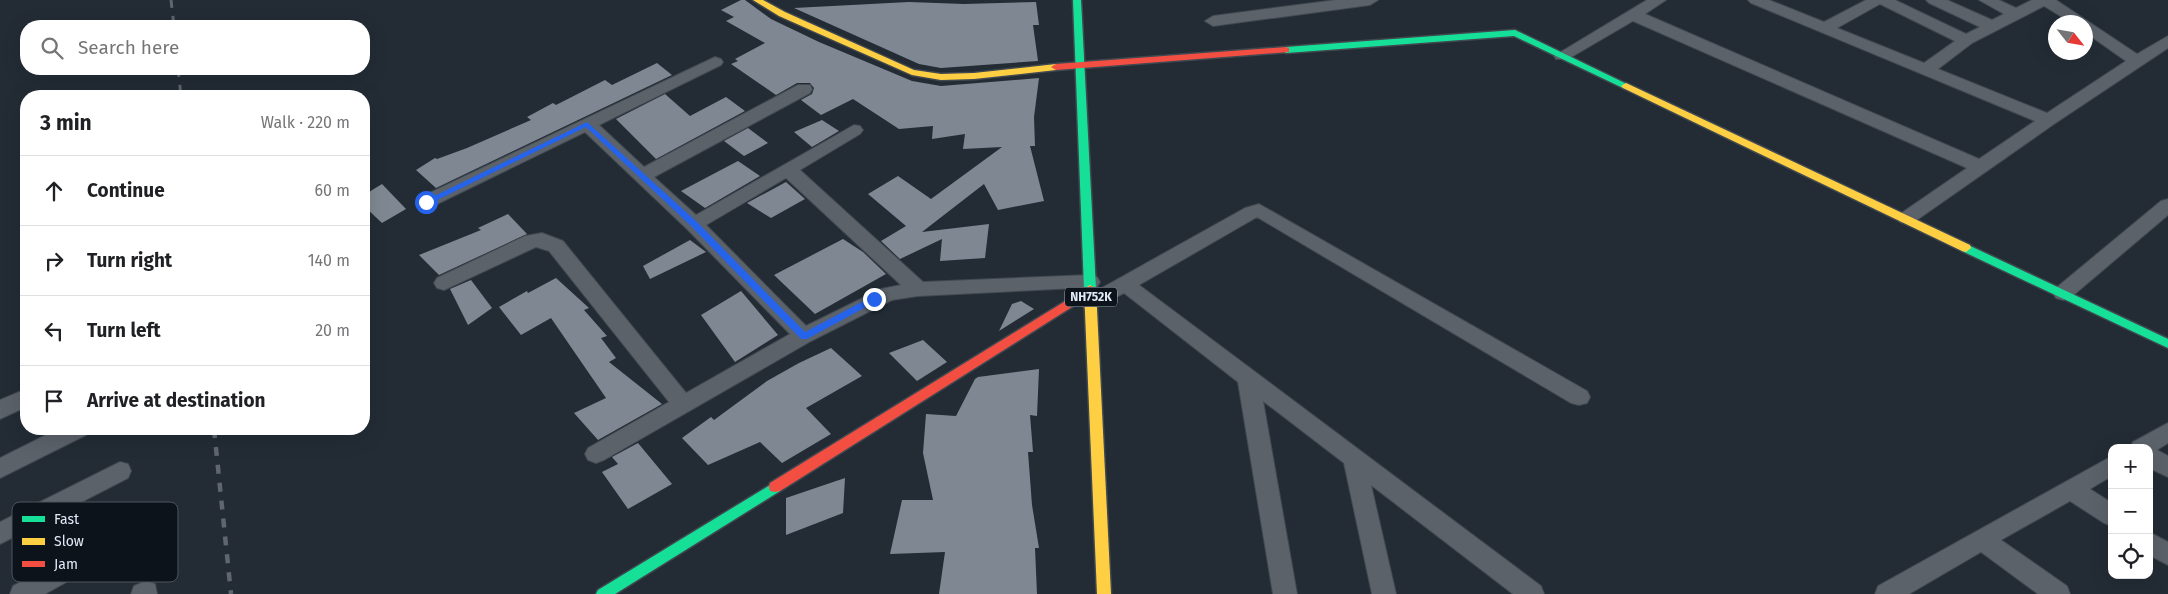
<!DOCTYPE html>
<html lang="en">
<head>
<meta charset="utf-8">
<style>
	:root { --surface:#fff; --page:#f2f2f2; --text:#202124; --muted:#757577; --line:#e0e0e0 }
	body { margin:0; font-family:"Fira Sans",sans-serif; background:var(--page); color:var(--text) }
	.controls { position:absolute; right:15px; bottom:15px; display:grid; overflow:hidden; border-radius:10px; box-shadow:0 5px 20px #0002 }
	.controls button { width:45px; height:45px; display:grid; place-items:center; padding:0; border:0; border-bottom:1px solid var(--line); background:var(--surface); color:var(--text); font:25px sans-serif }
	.compass { position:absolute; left:2048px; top:15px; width:45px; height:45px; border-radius:50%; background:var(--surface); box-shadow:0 5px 20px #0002; rotate:121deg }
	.stop { position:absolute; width:15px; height:15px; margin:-11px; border:4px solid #2563eb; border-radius:50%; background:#fff }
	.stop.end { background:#2563eb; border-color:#fff; box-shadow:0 1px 5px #0008 }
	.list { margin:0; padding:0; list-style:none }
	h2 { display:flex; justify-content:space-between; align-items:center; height:65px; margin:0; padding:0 20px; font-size:21px }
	h2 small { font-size:16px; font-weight:400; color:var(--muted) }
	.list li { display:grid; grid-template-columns:32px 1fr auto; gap:15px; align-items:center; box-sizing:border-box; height:70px; padding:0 20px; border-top:1px solid var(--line) }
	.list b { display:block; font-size:19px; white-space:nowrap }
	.list em { font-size:16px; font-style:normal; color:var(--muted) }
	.icon { flex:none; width:28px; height:28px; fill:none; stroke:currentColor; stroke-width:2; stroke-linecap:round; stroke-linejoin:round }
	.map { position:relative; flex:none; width:2168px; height:594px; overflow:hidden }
	.search { position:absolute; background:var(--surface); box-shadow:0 5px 20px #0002; left:20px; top:20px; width:350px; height:55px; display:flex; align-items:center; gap:12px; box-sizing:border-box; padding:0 18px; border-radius:20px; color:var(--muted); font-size:19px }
	.panel { position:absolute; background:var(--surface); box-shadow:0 5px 20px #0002; left:20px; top:90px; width:350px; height:345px; border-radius:20px }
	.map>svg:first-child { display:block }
	.building { fill:#7f8892 }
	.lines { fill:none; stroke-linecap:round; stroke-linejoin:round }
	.street-casing { stroke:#404850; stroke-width:2 }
	.fast-casing { stroke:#404850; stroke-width:3 }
	.slow-casing { stroke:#404850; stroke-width:3 }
	.jam-casing { stroke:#404850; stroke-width:3 }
	.street { fill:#5c626a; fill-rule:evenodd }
	.fast { fill:#16e098; fill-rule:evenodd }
	.slow { fill:#ffcf43; fill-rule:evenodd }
	.jam { fill:#f24e42; fill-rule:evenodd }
	.rail-far1 { stroke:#5f666d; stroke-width:3; stroke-dasharray:8 8; stroke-linecap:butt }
	.rail { stroke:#5f666d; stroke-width:4.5; stroke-dasharray:9 9; stroke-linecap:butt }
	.route { fill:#2563eb }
	.labels { text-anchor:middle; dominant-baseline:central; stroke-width:5; stroke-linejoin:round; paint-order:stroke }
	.shield { fill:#0c131b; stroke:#a1aab6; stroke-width:1 }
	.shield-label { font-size:12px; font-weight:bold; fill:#e1ebf8 }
	.key { fill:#0c131b; stroke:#4c545d; stroke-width:1 }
	.key-label { font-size:14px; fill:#e1ebf8 }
</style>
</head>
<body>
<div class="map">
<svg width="2168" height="594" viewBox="0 0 2168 594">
	<rect width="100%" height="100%" fill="#232c35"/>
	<g class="building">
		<path d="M741,0h4l26,19 48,23 93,39 29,5 98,-8 -5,39 1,29h-5l14,55 -46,9 -14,-26 -62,48 67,-8 -4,34 -45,3 2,-22 -42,20 -19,-18 25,-15 -38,-32 30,-18 33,23 71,-52 -39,2 2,-15 -33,5 1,-13 -34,3 -46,-30 -32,16 -20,-15 11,-6 2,-6 -4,-5h-13l-21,12 -45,-31 7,-3 -3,-2 30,-16 -39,-22 8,-4 -13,-7z"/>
		<path d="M909,2l55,2 72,-2 3,23h-6l5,36 -97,7 -22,-4 -125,-56z"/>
		<path d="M657,63l15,12 -236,113 -20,-18 19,-12 2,1 30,-11 64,-28 -4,-3 26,-14 3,2 49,-25 7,5z"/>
		<path d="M665,94l25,22 36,-19 19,14 -89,48 -40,-40z"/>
		<path d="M822,120l17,11 -27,16 -18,-15z"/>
		<path d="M748,128l20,15 -24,13 -20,-15z"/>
		<path d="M738,161l22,15 -55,32 -24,-17z"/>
		<path d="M786,182l19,17 -34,19 -24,-15z"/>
		<path d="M382,184l24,25 -24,14 -18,-17v-11z"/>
		<path d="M508,214l19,20 -88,41 -20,-20 62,-25 -3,-2z"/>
		<path d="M843,239l20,13 23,22 -71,40 -41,-39z"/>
		<path d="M690,240l16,12 -56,27 -7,-13z"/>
		<path d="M556,278l33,30 -5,2 23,26 -6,2 15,20 -7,4 53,42 -64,36 -24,-27 32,-15 -55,-80 -30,17 -22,-28 28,-16 1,2z"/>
		<path d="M471,280l21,28 -24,17 -18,-36z"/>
		<path d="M741,291l37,44 -43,27 -34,-47z"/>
		<path d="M1021,301l13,8 -35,22 13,-27z"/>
		<path d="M923,340l24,22 -30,19 -28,-28z"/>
		<path d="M831,348l31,28 -56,32 25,26 -49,29 -22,-21 -52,23 -26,-27 29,-21 3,3 53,-39 32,-18z"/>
		<path d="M1039,369l-2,47 -7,-1 3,37h-5l4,53 7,43h-4l2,46h-98l6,-42 -55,2 12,-54h31l-10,-47 3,-39 30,2 19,-37 3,-2z"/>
		<path d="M638,443l34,41 -44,25 -26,-37 16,-8 -6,-7z"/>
		<path d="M845,478l-2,35 -57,22v-37z"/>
	</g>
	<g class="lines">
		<g class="street-casing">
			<g id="street">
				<path d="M1336,0h42l-8,5 -157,21 -8,-5 8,-5z"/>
				<path d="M1647,0h19l-21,14 334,145 56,-38 -284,-118 -3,-3h21l55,22 42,-22h29l71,34 14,-7 -51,-24 -3,-3h21l45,20 12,-6 -25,-14h20l17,8 16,-8h24l81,54 31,-18v12l-114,76 -140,98 -7,2 -7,-2 -2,-4 2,-4 67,-46 -334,-147 -65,38h-12l-2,-3zM1880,4l75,37 -31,22 -87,-35zM2044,6l26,16h16v11l40,28 -79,52 -109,-44 34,-26z"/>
				<path d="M715,57l6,2 2,3 -2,3 -122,60 45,42 154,-82h12l2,4 -2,4 -156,84 42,38 158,-90 6,1 3,4 -3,4 -60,36 123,112 167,-7 7,2 3,5 -3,5 -179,9 -26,4 -81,41 -207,119 -8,3 -8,-3 -3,-6 3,-6 81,-46 -120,-151 -13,-4 -92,43 -7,-2 -3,-5 3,-5 88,-42 17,-3 21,8 123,152 104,-59 -103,-105 -102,-97 -152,74 -7,2 -7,-2 -2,-4 2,-4zM786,178l115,107 -20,4 -75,37 -100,-101z"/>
				<path d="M2168,199v16l-98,83 -7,2 -7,-2 -3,-5 3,-5 105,-87z"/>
				<path d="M1259,204l328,187 3,6 -3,6 -8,2 -8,-2 -314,-186 -118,68 402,301 3,8h-31l-142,-109 25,109h-24l-28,-131 -81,-62 34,193h-24l-35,-212 -114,-89 -33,17 -7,-2 -3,-5 3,-5 161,-90z"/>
				<path d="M26,389v18l-26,12v-19z"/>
				<path d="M2168,423v20l-11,7 11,6v21l-19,-9v-20h-19l3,-6z"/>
				<path d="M58,429h31l-3,6 -86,43v-20z"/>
				<path d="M2112,456v20l-22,13 22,14v23l-8,-3 -34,-22 -69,39 66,46 3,8h-32l-57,-42 -72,42h-34l3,-8z"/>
				<path d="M120,462l8,2 3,7 -3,7 -128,66v-22z"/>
				<path d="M135,522l8,3 4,7 -4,7 -98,55h-35l3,-8z"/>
				<path d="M2149,532l19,10v23l-19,-10z"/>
				<path d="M146,581l9,3 2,10h-26l3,-8z"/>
			</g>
		</g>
		<g class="fast-casing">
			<g id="fast">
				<path d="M1073,0h8l15,289 -6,4 -6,-4z"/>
				<path d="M1515,30l116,56 -5,3 -3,-1 -109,-52 -228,17 -5,-3 5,-3z"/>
				<path d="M1966,244l202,95v9l-206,-97 -1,-3z"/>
				<path d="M775,482l5,1 1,4 -1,4 -165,103h-19l2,-4z"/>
			</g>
		</g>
		<g class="slow-casing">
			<g id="slow">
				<path d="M753,0h10l22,12 129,58 27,4 33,-1 82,-9 5,3 -5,3 -82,9 -33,1 -29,-5 -133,-59z"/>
				<path d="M1626,83l344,162 1,3 -5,4 -4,-1 -339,-163 -2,-2z"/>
				<path d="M1090,285l6,4 15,305h-14l-13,-305z"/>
			</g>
		</g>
		<g class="jam-casing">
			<g id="jam">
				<path d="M1286,47l3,1v4l-233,18 -5,-3 5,-3z"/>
				<path d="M1090,286l4,1 2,3 -2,3 -314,198 -5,1 -5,-1 -1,-4 1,-4z"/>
			</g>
		</g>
		<use href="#street" class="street"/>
		<use href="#fast" class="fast"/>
		<use href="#slow" class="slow"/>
		<use href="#jam" class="jam"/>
		<g class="rail-far1">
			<path d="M171,0l3,26"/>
			<path d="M178,69l3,27"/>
		</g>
		<path class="rail" d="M214,429l17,165"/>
	</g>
	<path class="route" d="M587,122l110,100 108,110 66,-35h6v4l-70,38h-6l-110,-113 -105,-99 -157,77 -7,-2z"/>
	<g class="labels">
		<rect class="shield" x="1065" y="287.5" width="52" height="19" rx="4"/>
		<g class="shield-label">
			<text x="1091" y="297">NH752K</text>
		</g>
	</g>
	<rect x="12" y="502" width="166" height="80" rx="8" class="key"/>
	<rect x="22" y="516" width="23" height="6" fill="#16e098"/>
	<rect x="22" y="538" width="23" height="7" fill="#ffcf43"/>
	<rect x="22" y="561" width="23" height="6" fill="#f24e42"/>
	<g class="key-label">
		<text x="54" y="524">Fast</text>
		<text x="54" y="546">Slow</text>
		<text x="54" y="569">Jam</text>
	</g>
</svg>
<div class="controls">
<button>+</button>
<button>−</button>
<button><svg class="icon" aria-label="locate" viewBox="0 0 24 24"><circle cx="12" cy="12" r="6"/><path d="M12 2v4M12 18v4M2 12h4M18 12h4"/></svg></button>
</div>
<svg class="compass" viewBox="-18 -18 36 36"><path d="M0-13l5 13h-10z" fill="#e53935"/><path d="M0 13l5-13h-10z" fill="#757577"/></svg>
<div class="stop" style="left:426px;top:202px"></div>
<div class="stop end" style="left:874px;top:299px"></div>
<div class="search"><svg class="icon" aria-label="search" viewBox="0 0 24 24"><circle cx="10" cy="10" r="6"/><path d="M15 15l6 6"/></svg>Search here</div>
<section class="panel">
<h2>3 min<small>Walk · 220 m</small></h2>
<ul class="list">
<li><svg class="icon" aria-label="ahead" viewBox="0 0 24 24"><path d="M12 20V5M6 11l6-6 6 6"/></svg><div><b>Continue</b></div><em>60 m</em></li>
<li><svg class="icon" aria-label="right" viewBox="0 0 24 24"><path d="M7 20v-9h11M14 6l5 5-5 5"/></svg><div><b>Turn right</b></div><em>140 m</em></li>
<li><svg class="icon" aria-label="left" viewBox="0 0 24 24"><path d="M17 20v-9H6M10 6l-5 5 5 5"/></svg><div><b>Turn left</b></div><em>20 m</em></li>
<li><svg class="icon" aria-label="arrive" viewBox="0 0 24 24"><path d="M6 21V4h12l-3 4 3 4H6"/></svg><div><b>Arrive at destination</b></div></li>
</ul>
</section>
</div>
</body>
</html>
